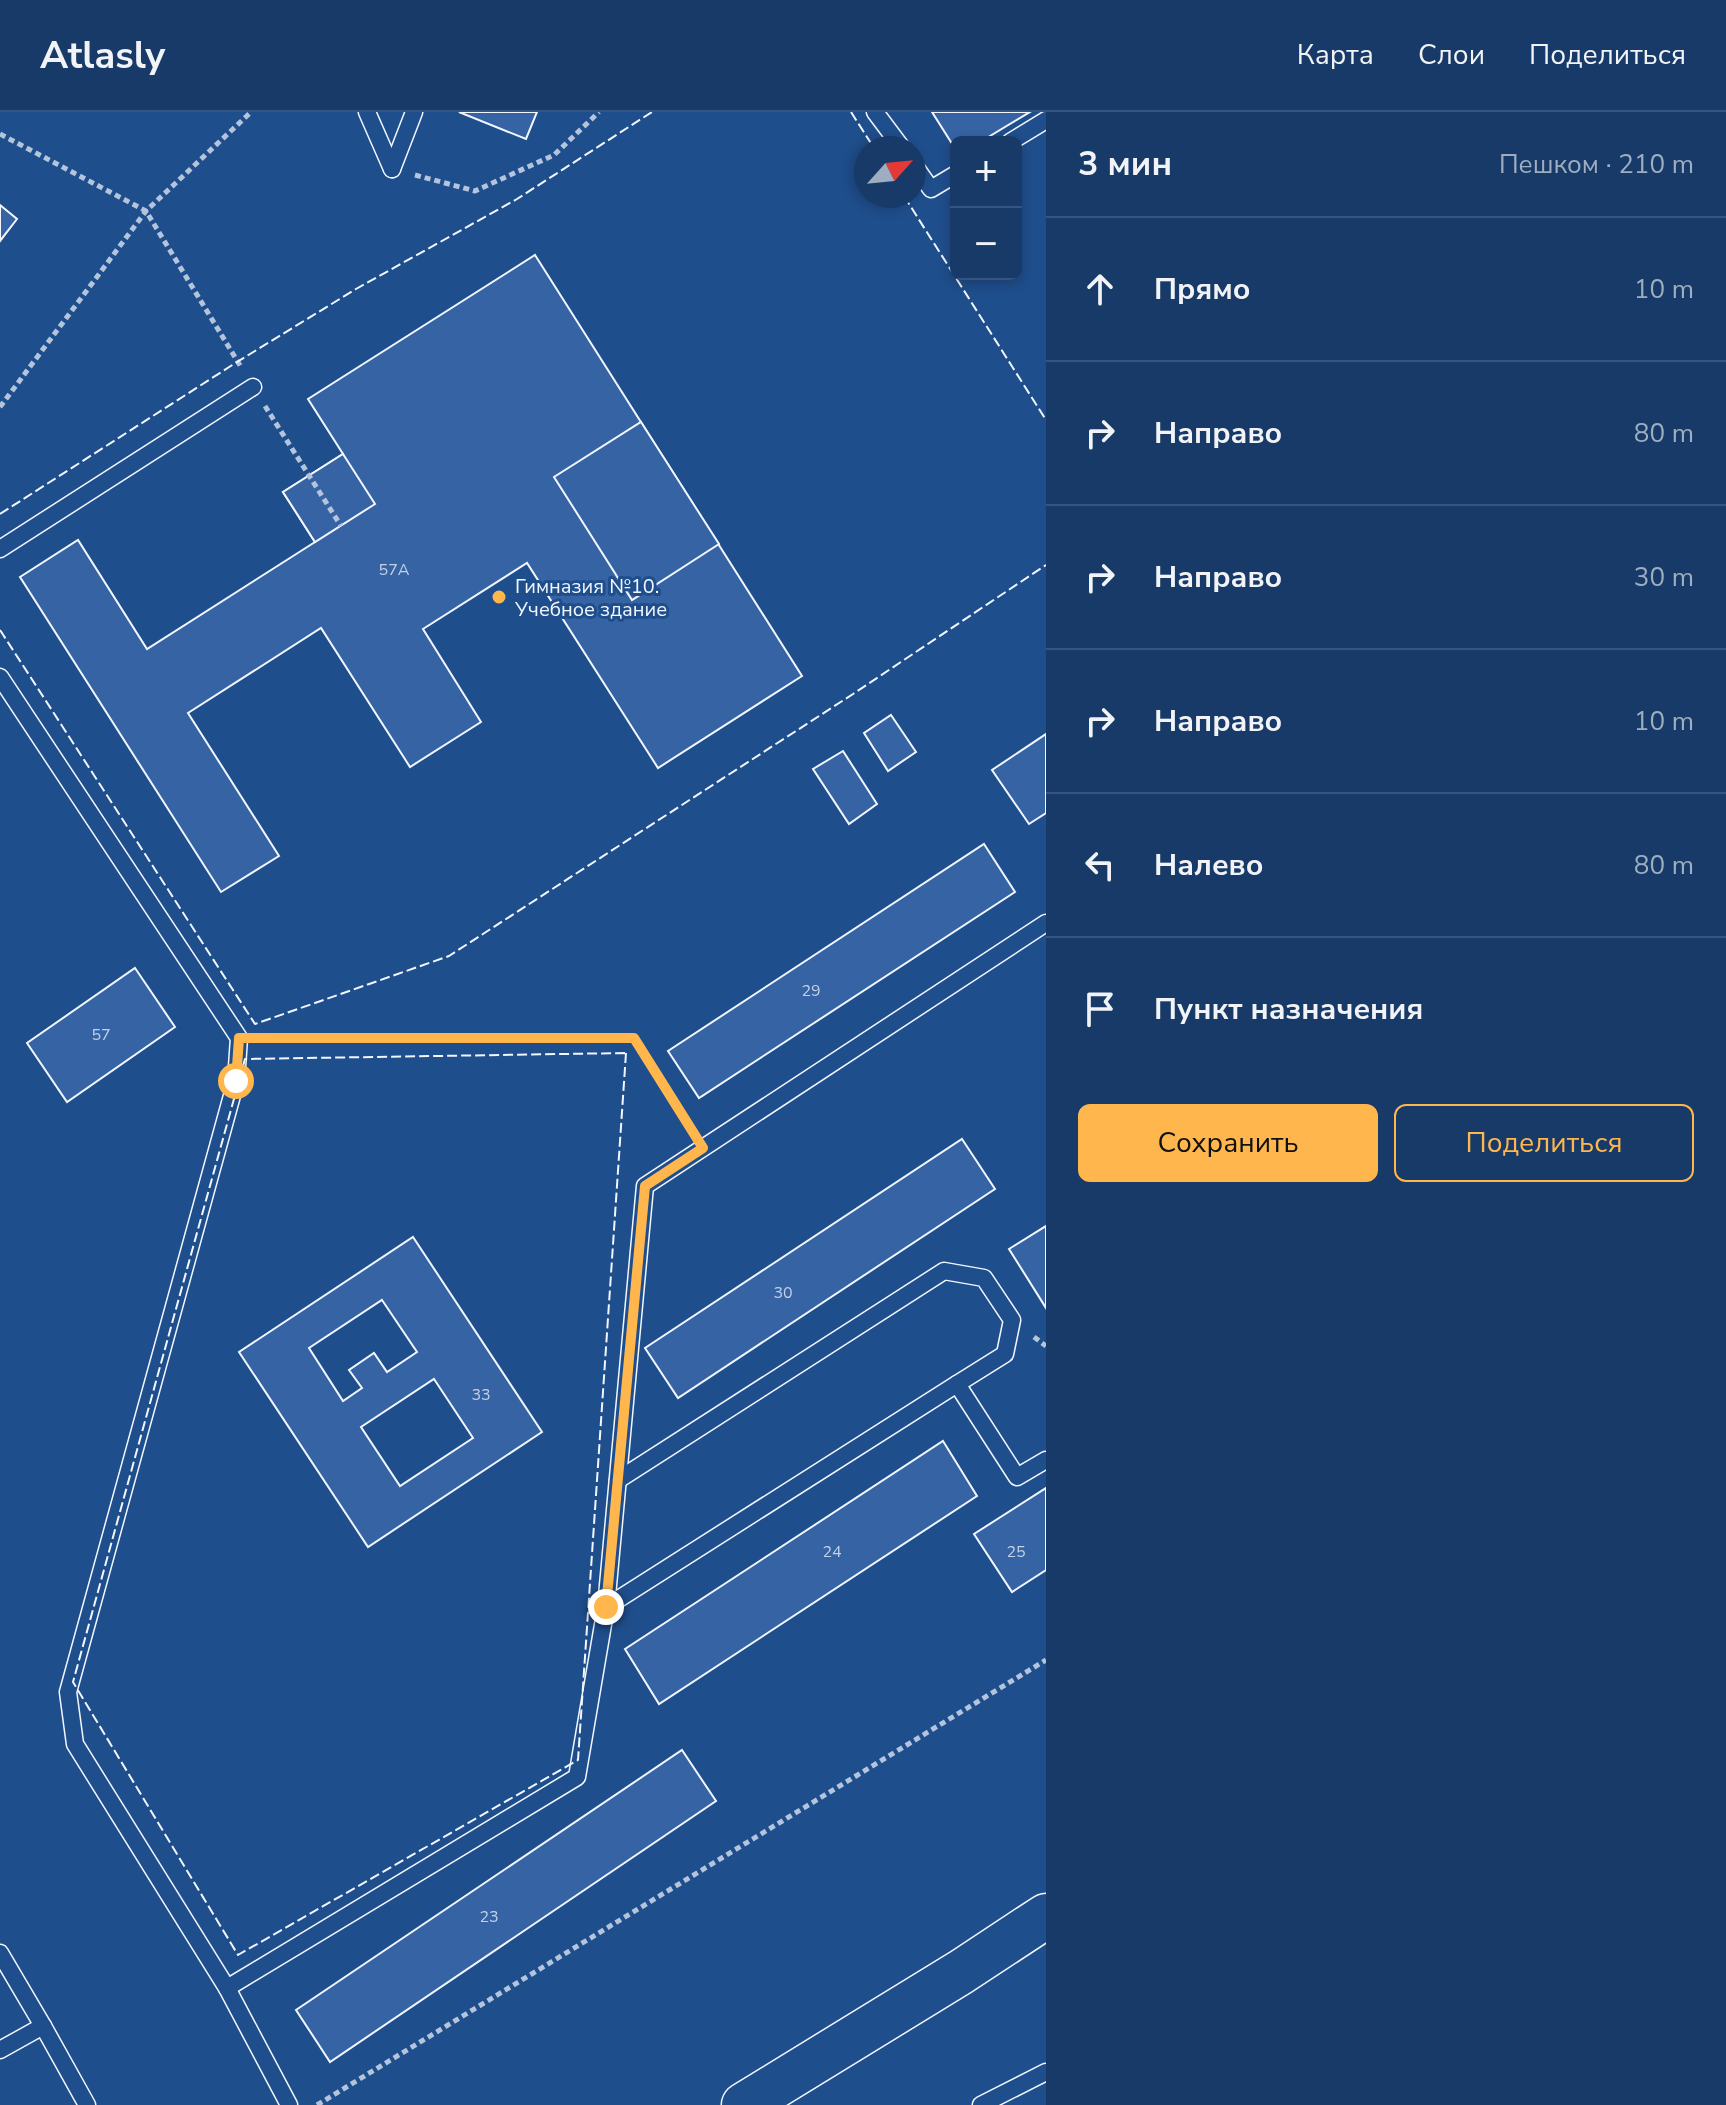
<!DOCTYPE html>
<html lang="ru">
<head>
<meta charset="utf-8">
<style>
	:root { --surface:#173a69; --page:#20416f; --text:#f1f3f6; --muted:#9eadc0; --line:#36547d; --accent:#ffb74d }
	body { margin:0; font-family:"Nunito Sans",sans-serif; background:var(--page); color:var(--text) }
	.controls { position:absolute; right:24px; top:24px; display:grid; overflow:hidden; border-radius:12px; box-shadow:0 4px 12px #0003 }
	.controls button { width:72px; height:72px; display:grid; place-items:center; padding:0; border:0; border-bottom:2px solid var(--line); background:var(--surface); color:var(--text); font:40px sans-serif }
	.compass { position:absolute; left:854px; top:24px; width:72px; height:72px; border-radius:50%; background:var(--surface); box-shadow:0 4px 12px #0003; rotate:63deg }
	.stop { position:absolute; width:24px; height:24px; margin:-18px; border:6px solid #ffb74d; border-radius:50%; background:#fff }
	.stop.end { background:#ffb74d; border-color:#fff; box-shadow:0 2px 8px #0008 }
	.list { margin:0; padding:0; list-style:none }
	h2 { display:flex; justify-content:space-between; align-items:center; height:104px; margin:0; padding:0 32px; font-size:34px }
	h2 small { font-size:26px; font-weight:400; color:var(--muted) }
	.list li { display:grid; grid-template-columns:52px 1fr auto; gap:24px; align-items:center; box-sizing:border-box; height:144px; padding:0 32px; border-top:2px solid var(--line) }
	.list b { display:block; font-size:30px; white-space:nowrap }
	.list em { font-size:26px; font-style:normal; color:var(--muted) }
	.actions { display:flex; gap:16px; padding:24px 32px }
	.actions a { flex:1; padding:18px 0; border:2px solid var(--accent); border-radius:12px; text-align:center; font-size:28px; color:var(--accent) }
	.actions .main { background:var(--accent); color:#111 }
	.icon { flex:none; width:44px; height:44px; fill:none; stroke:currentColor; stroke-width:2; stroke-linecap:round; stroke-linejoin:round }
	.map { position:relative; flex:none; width:1046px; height:1993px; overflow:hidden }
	header { display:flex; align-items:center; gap:48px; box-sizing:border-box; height:112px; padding:0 40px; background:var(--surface); border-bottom:2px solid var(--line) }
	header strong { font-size:38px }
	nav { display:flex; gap:44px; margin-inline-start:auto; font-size:28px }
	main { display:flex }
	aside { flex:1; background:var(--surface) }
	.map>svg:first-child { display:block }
	.building { fill:#3563a3; stroke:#f2f6ff; stroke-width:2; fill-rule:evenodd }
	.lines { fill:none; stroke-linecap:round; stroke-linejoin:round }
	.service-casing { stroke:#f2f6ff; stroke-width:19 }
	.secondary-casing { stroke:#f2f6ff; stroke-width:47 }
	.path { stroke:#b3c4dc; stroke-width:5; stroke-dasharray:6 4; stroke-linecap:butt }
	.service { stroke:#1f4e8c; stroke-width:16 }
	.secondary { stroke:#1f4e8c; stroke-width:44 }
	.fence { stroke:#f2f6ff; stroke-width:2; stroke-dasharray:10 4; stroke-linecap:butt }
	.route { stroke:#ffb74d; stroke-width:10 }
	.poi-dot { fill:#ffb74d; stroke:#1f4e8c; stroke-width:3 }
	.labels { text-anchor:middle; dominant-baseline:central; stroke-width:6; stroke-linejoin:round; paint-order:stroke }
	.number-label { font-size:16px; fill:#c3d1e8 }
	.poi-label { font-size:20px; fill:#f2f6ff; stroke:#1f4e8c; text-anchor:start }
</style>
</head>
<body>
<header>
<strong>Atlasly</strong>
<nav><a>Карта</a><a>Слои</a><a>Поделиться</a></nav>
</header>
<main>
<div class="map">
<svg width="1046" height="1993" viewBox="0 0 1046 1993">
	<rect width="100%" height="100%" fill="#1f4e8c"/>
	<g class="building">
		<path d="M459,0h78l-11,27z"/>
		<path d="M932,0h98l-50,30h-24v8z"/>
		<path d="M0,93l17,14 -17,22z"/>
		<path d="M535,143l267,421 -144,92 -131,-205 -104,66 58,93 -71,45 -89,-139 -133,85 91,143 -58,36 -201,-315 58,-37 69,109 168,-107 -32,-50 60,-38 -35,-55z"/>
		<path d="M641,310l78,122 -87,56 -78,-123z"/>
		<path d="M343,342l32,50 -60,38 -32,-50z"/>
		<path d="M891,603l25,37 -28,19 -24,-38z"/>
		<path d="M1046,622v79l-17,11 -37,-54z"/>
		<path d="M843,639l34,53 -28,20 -36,-55z"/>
		<path d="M984,732l31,48 -316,206 -31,-47z"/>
		<path d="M135,856l40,59 -108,75 -40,-59z"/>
		<path d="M962,1027l33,50 -317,209 -33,-50z"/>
		<path d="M1046,1114v82l-37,-59z"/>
		<path d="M413,1125l129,195 -174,115 -129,-195zM382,1188l35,52 -30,20 -13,-19 -25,17 13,18 -19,13 -34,-53zM434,1267l39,59 -73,48 -39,-59z"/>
		<path d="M943,1329l34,55 -318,208 -34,-55z"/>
		<path d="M1046,1376v82l-34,22 -38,-58z"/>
		<path d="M682,1638l34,51 -386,261 -34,-52z"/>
	</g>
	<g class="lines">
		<g class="service-casing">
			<g id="service">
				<path d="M367,0l25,57"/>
				<path d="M875,0l27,36"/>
				<path d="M1010,30l36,-22"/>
				<path d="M914,53l17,24 25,-15"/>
				<path d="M392,57l22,-57"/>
				<path d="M0,437l253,-162"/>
				<path d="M0,565l239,361 -3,43 -168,611 7,52 152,244 62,117"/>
				<path d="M618,1368l326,-209 40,7 28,42 -7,34 -48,30"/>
				<path d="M606,1495l351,-223 60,93 29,-17"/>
				<path d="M0,1841l43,73"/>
				<path d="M227,1876l350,-211 29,-170 39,-421 401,-263"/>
				<path d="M0,1938l43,-24 44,79"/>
				<path d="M981,1993l65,-33"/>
			</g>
		</g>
		<g class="secondary-casing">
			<path id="secondary" d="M744,1993l217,-133 85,-56"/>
		</g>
		<g class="path">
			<path d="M0,22l146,77 95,156"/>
			<path d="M415,63l60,16 79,-36 45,-43"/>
			<path d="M265,294l76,120"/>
			<path d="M0,295l146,-196 105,-99"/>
			<path d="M264,926h370l57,91"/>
			<path d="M1034,1225l12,9"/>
			<path d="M317,1993l729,-445"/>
		</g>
		<use href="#service" class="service"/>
		<use href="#secondary" class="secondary"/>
		<g class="fence">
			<path d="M851,0l23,36"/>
			<path d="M904,84l142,224"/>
			<path d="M0,402l237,-152 119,-73 161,-90 135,-87"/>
			<path d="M0,518l255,394 194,-68 404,-262 193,-129"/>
			<path d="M626,941l-48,707 -340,195 -165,-273 172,-623z"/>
		</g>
	</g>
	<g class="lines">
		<path class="route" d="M236,969l3,-43h395l69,110 -58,38 -39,421"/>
	</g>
	<circle class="poi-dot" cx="499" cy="485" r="8"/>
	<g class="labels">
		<g class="number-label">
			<text x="394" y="458">57А</text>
			<text x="811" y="879">29</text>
			<text x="101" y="923">57</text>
			<text x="783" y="1181">30</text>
			<text x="481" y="1283">33</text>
			<text x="832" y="1440">24</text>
			<text x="1016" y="1440">25</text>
			<text x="489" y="1805">23</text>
		</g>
		<g class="poi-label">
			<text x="515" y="474">Гимназия №10.<tspan x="515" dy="23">Учебное здание</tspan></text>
		</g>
	</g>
</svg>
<div class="controls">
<button>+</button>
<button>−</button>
</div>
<svg class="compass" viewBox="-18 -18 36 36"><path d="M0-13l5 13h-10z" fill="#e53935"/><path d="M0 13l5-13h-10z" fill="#9eadc0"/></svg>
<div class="stop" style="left:236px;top:969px"></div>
<div class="stop end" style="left:606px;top:1495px"></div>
</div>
<aside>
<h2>3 мин<small>Пешком · 210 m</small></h2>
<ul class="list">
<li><svg class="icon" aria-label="ahead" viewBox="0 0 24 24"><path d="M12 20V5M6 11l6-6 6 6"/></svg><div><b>Прямо</b></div><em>10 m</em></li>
<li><svg class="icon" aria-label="right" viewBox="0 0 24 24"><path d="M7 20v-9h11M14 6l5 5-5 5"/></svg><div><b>Направо</b></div><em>80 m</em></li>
<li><svg class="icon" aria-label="right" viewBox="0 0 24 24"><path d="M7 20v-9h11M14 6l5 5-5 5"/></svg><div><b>Направо</b></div><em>30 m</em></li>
<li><svg class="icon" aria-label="right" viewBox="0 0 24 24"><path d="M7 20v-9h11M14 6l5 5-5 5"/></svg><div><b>Направо</b></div><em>10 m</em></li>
<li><svg class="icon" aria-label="left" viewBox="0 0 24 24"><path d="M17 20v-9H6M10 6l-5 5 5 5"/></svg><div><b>Налево</b></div><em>80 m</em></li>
<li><svg class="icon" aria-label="arrive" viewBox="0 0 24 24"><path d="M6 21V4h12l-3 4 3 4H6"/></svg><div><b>Пункт назначения</b></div></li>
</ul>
<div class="actions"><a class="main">Сохранить</a><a>Поделиться</a></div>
</aside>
</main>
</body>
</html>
